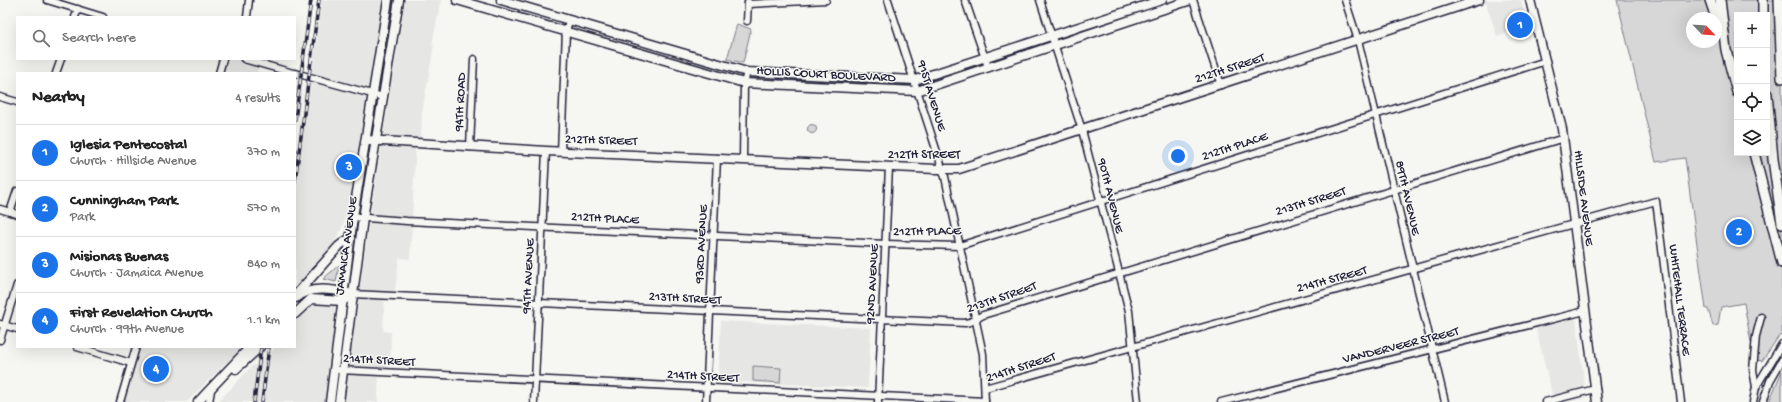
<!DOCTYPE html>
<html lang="en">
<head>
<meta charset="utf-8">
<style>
	:root { --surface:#fff; --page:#f6f6f6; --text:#222; --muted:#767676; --line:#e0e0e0; --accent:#1a73e8 }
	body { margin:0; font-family:"Gochi Hand",sans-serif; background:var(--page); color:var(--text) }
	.controls { position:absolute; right:12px; top:12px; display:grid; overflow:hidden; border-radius:0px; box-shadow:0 4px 16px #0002 }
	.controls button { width:36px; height:36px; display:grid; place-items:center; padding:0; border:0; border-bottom:1px solid var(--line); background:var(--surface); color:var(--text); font:20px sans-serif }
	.compass { position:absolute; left:1686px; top:12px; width:36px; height:36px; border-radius:50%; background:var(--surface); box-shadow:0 4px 16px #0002; rotate:115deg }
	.you { position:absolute; left:1178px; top:156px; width:14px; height:14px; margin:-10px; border:3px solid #fff; border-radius:50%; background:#1a73e8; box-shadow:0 0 0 6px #1a73e833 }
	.badge { display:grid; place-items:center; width:26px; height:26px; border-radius:50%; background:var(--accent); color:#fff; font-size:13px; font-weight:700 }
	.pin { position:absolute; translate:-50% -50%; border:2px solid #fff; box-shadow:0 1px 4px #0006 }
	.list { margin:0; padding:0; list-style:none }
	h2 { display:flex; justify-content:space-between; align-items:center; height:52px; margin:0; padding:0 16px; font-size:17px }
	h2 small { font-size:13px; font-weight:400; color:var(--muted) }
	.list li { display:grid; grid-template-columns:26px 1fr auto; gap:12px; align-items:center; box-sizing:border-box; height:56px; padding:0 16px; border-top:1px solid var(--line) }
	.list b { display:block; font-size:15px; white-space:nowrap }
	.list p { margin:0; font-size:13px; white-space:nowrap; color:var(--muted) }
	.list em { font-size:13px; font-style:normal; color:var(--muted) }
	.icon { flex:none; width:22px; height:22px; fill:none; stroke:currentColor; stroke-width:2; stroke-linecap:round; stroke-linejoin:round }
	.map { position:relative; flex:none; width:1782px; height:402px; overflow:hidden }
	.search { position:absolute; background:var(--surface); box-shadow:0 4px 16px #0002; left:16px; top:16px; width:280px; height:44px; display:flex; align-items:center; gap:10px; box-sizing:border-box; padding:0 14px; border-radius:0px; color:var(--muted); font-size:15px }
	.panel { position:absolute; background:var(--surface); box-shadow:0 4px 16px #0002; left:16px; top:72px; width:280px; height:276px; border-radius:0px }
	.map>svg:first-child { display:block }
	.built { fill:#e6e6e4 }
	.green { fill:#d7d7d7; stroke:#7c7c89; fill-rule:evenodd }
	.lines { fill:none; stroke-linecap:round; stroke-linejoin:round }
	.minor-casing { stroke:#22223b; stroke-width:9 }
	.major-casing { stroke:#22223b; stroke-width:11 }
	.highway-casing { stroke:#22223b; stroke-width:12 }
	.minor { stroke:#f6f6f2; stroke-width:6 }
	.major { stroke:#f6f6f2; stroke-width:8 }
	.highway { stroke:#f6f6f2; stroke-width:9 }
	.rail-casing { stroke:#22223b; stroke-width:3.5 }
	.rail { stroke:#f6f6f2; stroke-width:2; stroke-dasharray:6; stroke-linecap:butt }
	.labels { text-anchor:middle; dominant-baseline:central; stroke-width:3; stroke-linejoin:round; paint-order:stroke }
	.street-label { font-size:13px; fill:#22223b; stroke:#f6f6f2 }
</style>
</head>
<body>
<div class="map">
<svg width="1782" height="402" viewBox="0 0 1782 402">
	<rect width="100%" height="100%" fill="#f6f6f2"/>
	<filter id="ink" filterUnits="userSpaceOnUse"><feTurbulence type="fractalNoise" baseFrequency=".025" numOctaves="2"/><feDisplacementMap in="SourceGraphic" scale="8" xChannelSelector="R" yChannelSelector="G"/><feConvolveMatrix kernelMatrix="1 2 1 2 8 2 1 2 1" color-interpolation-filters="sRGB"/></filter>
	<g filter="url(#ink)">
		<g class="built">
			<path d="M322,0h61l-32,200 -5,18 -9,20 -13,19 -29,33v-89z"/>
			<path d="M405,0h36l-9,45h2l-12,68 -1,27h-5l-6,119 -11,-1 -4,33 -10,1 -2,39 8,1 -1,36h-11l-1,34h-34l25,-179z"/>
			<path d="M1479,0h42l7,27 -31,9 -11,-33 -6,2z"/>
			<path d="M222,59h16l22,6 -3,8h-40z"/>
			<path d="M315,302l25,1 -15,99h-107l35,-37 4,1 19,-19h19v-26z"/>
			<path d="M1575,310l11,88 -19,4h-13l-20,-81z"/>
			<path d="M721,321l150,7 -3,60 -150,-7z"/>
			<path d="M131,347h111l-55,55h-72z"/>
		</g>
		<g class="green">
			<path d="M1617,0h165v335l-3,1 -17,25 -5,-1 2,-19 -8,2 -7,-40 -23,4 -3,18 -5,1 -5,-17h-2l-21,-151 -29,4zM1737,15h30v138h-30zM1692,18h24v24h-24z"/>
			<path d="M737,24l14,5 -8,34 -16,-4z"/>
			<circle cx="812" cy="129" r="4.5"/>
			<path d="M339,265l-3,17 -13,-3z"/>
			<path d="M753,366l28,2 -1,15 -27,-2z"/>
			<path d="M1782,371v31h-13z"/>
		</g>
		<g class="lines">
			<g class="minor-casing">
				<g id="minor">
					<path d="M47,0l56,17"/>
					<path d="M888,0l57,177 38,177 2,48"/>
					<path d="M965,0l23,67"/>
					<path d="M1040,0l42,130 47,181 9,91"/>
					<path d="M1193,0l28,85"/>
					<path d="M1345,0l13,40 87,362"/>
					<path d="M748,4l78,-4"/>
					<path d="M75,17l3,-8"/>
					<path d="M247,17l2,-17"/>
					<path d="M747,21l1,-19"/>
					<path d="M244,59l49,14"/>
					<path d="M56,73l5,-14"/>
					<path d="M219,73l4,-14"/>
					<path d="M295,73l88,24"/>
					<path d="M0,97l17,5"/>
					<path d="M470,147l4,-88"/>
					<path d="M561,152l5,-121 3,-10"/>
					<path d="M743,160l1,-77 3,-11"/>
					<path d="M0,209l17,5"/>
					<path d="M10,212l7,-21"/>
					<path d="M353,217l54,4 479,23 73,2 587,-185"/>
					<path d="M352,294l613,29 5,-1 13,-7 581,-177"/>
					<path d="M0,324l17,5"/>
					<path d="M0,340l17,-55"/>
					<path d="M77,347l54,16"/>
					<path d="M339,370l646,31"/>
					<path d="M1756,387l26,-43"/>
					<path d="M985,388l671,-187 25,201"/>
					<path d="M120,402l16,-55"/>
					<path d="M209,402l2,-12"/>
					<path d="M534,402l12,-251"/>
					<path d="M706,402l11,-244"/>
					<path d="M878,402l11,-235"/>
					<path d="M1221,402l364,-91"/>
					<path d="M1545,402l50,-13"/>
					<path d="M1753,402l3,-15 -3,-17 3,-34 5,-19"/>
					<path d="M1763,402l7,-21 12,-21"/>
				</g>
			</g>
			<g class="major-casing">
				<g id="major">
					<path d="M457,0l287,83 173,8 274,-91"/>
					<path d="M501,0l246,72 168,8 247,-80"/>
					<path d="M1530,0l32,129 35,273"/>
					<path d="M366,140l180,11 390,18h23l520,-169"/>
					<path d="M295,296l44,-50 5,-4 7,-4"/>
					<path d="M296,298c15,-12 34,-9 52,-5"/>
					<path d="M295,314l16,-15 32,2 4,-3"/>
					<path d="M236,369l24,-22"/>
					<path d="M198,402l52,-55"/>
					<path d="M330,402l23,-185 35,-217"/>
					<path d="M339,402l24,-184 36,-218"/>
				</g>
			</g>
			<g class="highway-casing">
				<g id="highway">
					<path d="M1710,0l6,18"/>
					<path d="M1720,0l6,50 11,42"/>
					<path d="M1763,0v15"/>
					<path d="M1779,0l3,78"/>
					<path d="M1767,94l6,65 9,64"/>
					<path d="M1754,153l28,110"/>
				</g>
			</g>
			<use href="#minor" class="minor"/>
			<use href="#major" class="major"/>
			<use href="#highway" class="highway"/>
			<g class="rail-casing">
				<g id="rail">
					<path d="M295,120l16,-120"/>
					<path d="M295,182l24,-182"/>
					<path d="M254,402l7,-55"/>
					<path d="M262,402l7,-55"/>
				</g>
			</g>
			<use href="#rail" class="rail"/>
		</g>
	</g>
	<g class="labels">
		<g class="street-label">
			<text transform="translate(1230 69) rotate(-18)">212TH STREET</text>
			<text transform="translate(826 75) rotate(3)">HOLLIS COURT BOULEVARD</text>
			<text transform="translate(931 96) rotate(73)">91ST AVENUE</text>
			<text transform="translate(461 102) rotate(-87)">94TH ROAD</text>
			<text transform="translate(601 141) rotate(2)">212TH STREET</text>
			<text transform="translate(1235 147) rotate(-18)">212TH PLACE</text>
			<text x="924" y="155">212TH STREET</text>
			<text transform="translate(1110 196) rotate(76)">90TH AVENUE</text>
			<text transform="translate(1407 198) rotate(77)">89TH AVENUE</text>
			<text transform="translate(1583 198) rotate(83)">HILLSIDE AVENUE</text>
			<text transform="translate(1311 202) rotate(-17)">213TH STREET</text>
			<text transform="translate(605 219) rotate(3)">212TH PLACE</text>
			<text transform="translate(927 232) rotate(-1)">212TH PLACE</text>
			<text transform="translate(702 244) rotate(-87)">93RD AVENUE</text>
			<text transform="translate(347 246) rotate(-82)">JAMAICA AVENUE</text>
			<text transform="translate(529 276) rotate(-87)">94TH AVENUE</text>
			<text transform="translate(1332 280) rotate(-15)">214TH STREET</text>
			<text transform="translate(873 284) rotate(-87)">92ND AVENUE</text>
			<text transform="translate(1002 298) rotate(-19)">213TH STREET</text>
			<text transform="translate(685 299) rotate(3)">213TH STREET</text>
			<text transform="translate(1679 300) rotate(83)">WHITEHALL TERRACE</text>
			<text transform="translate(1401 346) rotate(-14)">VANDERVEER STREET</text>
			<text transform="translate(379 361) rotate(3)">214TH STREET</text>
			<text transform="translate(1021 368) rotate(-18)">214TH STREET</text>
			<text transform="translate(703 377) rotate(3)">214TH STREET</text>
		</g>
	</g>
</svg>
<div class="controls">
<button>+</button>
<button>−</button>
<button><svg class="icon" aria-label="locate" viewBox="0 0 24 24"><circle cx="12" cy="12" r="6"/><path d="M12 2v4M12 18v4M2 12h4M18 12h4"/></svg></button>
<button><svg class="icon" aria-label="layers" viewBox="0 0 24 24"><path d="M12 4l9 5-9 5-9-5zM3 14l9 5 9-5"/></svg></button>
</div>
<svg class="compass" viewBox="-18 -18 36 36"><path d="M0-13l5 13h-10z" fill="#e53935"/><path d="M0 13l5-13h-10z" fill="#767676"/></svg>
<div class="you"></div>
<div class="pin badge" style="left:1520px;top:25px">1</div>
<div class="pin badge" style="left:1739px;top:232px">2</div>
<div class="pin badge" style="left:349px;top:167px">3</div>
<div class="pin badge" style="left:156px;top:369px">4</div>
<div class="search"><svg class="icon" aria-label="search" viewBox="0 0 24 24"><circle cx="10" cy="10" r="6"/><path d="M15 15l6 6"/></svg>Search here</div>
<section class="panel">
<h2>Nearby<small>4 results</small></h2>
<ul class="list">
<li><span class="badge">1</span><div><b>Iglesia Pentecostal</b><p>Church · Hillside Avenue</p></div><em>370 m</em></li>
<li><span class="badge">2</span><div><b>Cunningham Park</b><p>Park</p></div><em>570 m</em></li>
<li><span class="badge">3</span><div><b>Misionas Buenas</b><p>Church · Jamaica Avenue</p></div><em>840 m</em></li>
<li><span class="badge">4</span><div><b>First Revelation Church</b><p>Church · 99th Avenue</p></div><em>1.1 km</em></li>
</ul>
</section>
</div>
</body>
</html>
